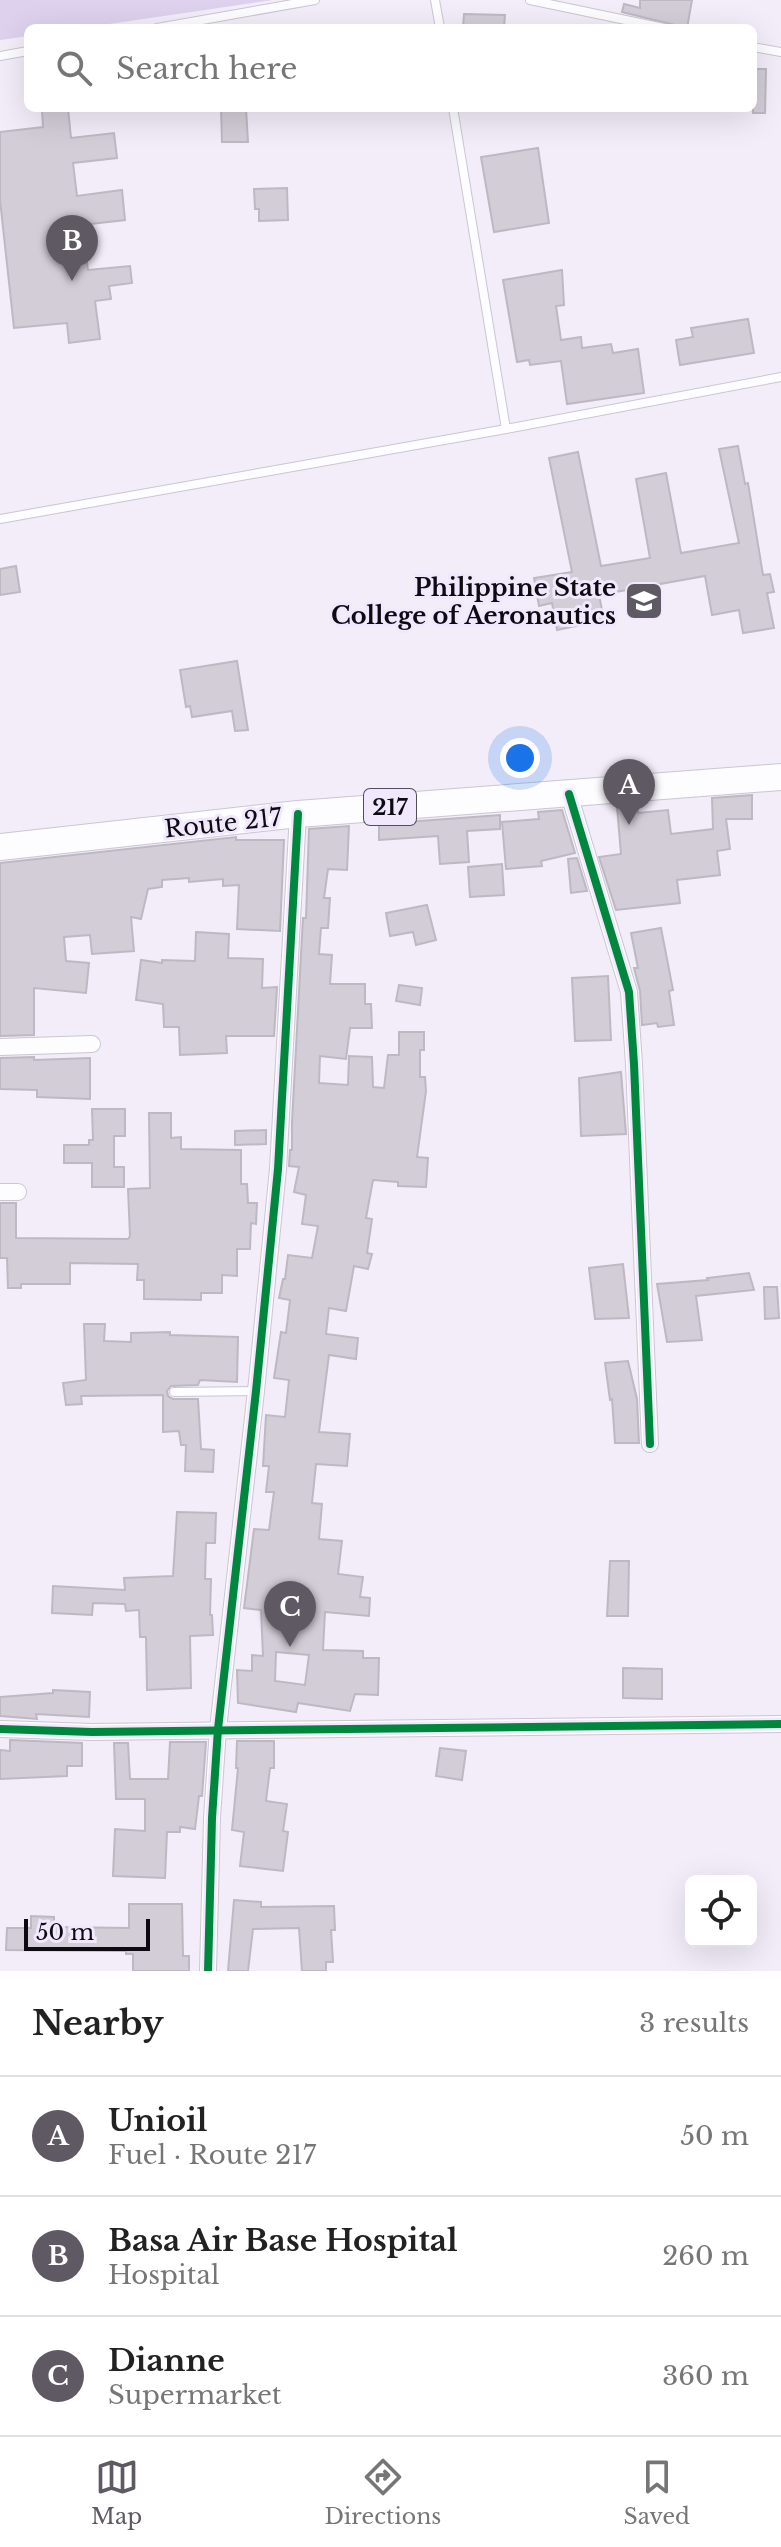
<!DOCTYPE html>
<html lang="en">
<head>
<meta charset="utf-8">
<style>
	:root { --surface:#fff; --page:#f6f6f6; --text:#222; --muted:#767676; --line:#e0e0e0; --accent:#5e5963 }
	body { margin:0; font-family:"Libre Baskerville",serif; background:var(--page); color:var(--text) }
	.controls { position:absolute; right:24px; bottom:24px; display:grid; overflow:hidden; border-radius:12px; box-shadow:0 8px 32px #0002 }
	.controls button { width:72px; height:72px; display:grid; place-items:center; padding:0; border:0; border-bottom:2px solid var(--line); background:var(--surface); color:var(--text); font:40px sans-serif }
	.scale { position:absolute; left:24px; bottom:20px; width:126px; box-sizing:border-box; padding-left:8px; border:4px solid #0e0a12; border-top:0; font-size:22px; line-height:28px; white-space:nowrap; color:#0e0a12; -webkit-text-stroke:6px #f1e8fe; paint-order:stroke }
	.you { position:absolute; left:520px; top:758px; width:28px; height:28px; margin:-20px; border:6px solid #fff; border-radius:50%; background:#1a73e8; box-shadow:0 0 0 12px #1a73e833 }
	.badge { display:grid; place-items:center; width:52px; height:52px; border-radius:50%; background:var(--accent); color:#fff; font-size:26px; font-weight:700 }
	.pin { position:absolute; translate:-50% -66px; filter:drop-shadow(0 2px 4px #0008) }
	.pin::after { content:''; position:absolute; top:42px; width:28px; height:24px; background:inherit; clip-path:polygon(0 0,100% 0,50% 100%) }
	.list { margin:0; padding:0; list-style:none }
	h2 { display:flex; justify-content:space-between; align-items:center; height:104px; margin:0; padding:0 32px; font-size:34px }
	h2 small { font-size:26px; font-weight:400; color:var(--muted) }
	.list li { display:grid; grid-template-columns:52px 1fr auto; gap:24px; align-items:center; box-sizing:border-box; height:120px; padding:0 32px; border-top:2px solid var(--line) }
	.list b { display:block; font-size:30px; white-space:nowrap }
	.list p { margin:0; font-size:26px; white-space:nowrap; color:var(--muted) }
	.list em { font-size:26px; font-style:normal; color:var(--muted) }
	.icon { flex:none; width:44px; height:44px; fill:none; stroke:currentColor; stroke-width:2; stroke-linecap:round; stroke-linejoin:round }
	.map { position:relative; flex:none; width:781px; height:1971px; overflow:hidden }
	.search { position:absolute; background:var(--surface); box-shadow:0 8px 32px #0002; left:24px; right:24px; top:24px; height:88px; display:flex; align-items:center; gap:20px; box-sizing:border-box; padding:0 28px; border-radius:12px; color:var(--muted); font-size:30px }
	.sheet { height:464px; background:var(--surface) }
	nav { display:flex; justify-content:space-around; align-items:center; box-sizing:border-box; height:112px; border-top:2px solid var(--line); background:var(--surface); font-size:22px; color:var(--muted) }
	nav a { display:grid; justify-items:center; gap:4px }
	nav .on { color:var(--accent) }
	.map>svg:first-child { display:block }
	.green { fill:#ddd1ed }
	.building { fill:#d2cdd7; stroke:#bdb9c3; stroke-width:2; fill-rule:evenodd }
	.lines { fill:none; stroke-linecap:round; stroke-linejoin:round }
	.lane-casing { stroke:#cbc6d1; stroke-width:10 }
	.street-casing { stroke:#cbc6d1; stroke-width:18 }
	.primary-casing { stroke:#cbc6d1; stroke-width:28 }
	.lane { stroke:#fdfcfe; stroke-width:8 }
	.street { stroke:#fdfcfe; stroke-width:16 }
	.primary { stroke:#fdfcfe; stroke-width:26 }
	.cycleway-casing { stroke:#f1e8fe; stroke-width:13 }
	.cycleway { stroke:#00873e; stroke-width:8 }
	.labels { text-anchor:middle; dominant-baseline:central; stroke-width:6; stroke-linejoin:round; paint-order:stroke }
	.shield { fill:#f1e8fe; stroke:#524d59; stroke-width:2 }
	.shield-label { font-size:22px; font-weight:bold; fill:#0e0a12 }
	.poi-label { font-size:24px; font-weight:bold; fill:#0e0a12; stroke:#f1e8fe; text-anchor:end }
	.street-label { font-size:24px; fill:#0e0a12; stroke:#f1e8fe }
</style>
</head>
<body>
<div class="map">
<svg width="781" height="1971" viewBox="0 0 781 1971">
	<rect width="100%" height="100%" fill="#f2edf9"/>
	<path class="green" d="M0,0h273l-191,28h-54v8l-28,4z"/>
	<g class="building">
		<path d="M640,0h52l-5,28 -65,-16 2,-8 16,4z"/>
		<path d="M464,14l41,1 -1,13h-41z"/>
		<path d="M753,69h13l-1,44h-12z"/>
		<path d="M61,108h7l3,30 43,-5 3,25 -44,5 4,33 45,-6 3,30 -43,5 6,45 42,-4 2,17 -23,3 2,13 -16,2 5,38 -31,4 -2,-20 -53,5 -14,-128v-68l43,-5 -1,-17z"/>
		<path d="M221,108h25l2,34h-26z"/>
		<path d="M538,148l11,75 -55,9 -13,-75z"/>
		<path d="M287,188l1,32 -29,1v-12h-4l-1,-20z"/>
		<path d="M562,270l2,35 -8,1 5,34 20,-3 1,11 29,-4 2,9 25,-4 6,44 -77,11 -6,-43 -31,4 -1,-5 -12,2 -14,-82z"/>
		<path d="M748,319l6,34 -74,12 -4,-25 17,-3 -2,-9z"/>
		<path d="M738,446l7,38 3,-1 15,92 7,-1 4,18 -7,1 7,35 -31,5 -4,-23 -27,5 -7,-39 -106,19 5,25 -47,10 -5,-27 -13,3 -5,-28 38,-6 -23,-114 29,-6 23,114 49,-8 -14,-79 30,-6 15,80 58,-10 -20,-94z"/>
		<path d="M16,566l4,26 -20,3v-26z"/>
		<path d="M237,661l11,69 -13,1 -3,-20 -40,6 -2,-11 -4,1 -6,-37z"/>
		<path d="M752,795v24h-26l4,30 -13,2 3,24 -43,5 3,23 -64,7 -17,-53 22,-3 -4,-47 21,-1v7l30,-3 3,24 42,-5 -1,-31z"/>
		<path d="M562,810l13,43 -34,8 1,5 -36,3 -4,-47 37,-3 -1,-7z"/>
		<path d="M500,815v14l-33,2 2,31 -29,2 -2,-28 -59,4v-16z"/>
		<path d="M349,826l-2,44 -19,-1 -4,29h6l-2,30h-7l-2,26 13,1 -2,29h35v20h6l1,24h-22l-4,31 -26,-3 -1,27 29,2 1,-29 23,1 1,30 11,1 4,-33h11v-23h25v18h-4v27h5l1,14 -9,66 11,1 -2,29 -28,-1v-4l-25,-2 -7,38 6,1 -5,34 5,1 -4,15 -14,-3 -8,45 -17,-3 -3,26 32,4 -2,21 -27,-4 -10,77 31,2 -3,32 -31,-2 -4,39 10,1 -3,35 23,2 -4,33 25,3 -3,20 10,1 -1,18 -44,-4 -2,38 40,1v7h16l-1,37 -23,-1 -5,17 -52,-8 -2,9 -58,-9 -1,-33 15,1v-16l11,1 -2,-46 -17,-2 10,-79 15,1 5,-38h-8l3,-26h-6l3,-51 19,2 4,-37 -15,-2 7,-46 5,1 4,-33 -11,-2 4,-19h2l3,-24 24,3 6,-32 -16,-2 4,-29 -12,-3 5,-25 -10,-1 1,-16h2v-28l11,-204h3l3,-89zM276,1652l33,3 -4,30 -30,-4z"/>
		<path d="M236,837v3h48l-4,91 -43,-2 2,-44 -16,1v-7l-34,3v-4l-27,2v7l-14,2 -7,30 -10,-2 3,34 -42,3 -2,-19 -26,2 2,24 23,2 -3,30 -52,-5v47l-34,1v-173z"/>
		<path d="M577,858l10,33 -16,2 -3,-34z"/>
		<path d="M502,864l2,31 -34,2 -2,-30z"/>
		<path d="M427,905l9,35 -20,5 -3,-13 -23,4 -4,-23z"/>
		<path d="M661,928l12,62 -4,1 5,34 -16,2 -1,-4 -15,2 -2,-34 -6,-23h4l-7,-35z"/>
		<path d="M196,932l33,2 -1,24 35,1 -1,29 15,-1 -3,49h-48l1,17 -47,2 -1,-28h-15l-1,-23 -27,-4 5,-40 21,3v-3l33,1z"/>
		<path d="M608,976l3,64 -36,1 -3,-63z"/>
		<path d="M399,985l23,3 -2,17 -24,-4z"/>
		<path d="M34,1057v3l56,-2v41l-53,-2v-7l-37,-1v-31z"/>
		<path d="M621,1072l5,62 -45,2 -2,-58z"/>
		<path d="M92,1109h33v27h-11v31h10v20h-32v-24h-28v-18h25v-5h4z"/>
		<path d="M149,1113h22v25l10,-1v12l60,1v34h6l1,19h9l-1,21 -5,-1 -1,26h-13v27l-15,-1v18h-21v7l-57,-1v-19h-7l1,-16 -68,-1v21h-49v4h-13l-1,-30h-7v-55h16v35l112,1 2,-3 -2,-47 22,-1z"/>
		<path d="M266,1130v14l-31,1v-14z"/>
		<path d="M623,1264l6,54 -34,1 -6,-51z"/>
		<path d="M749,1273l5,17 -58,6 6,44 -35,2 -10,-58 51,-4 -1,-2z"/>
		<path d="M764,1287h13l2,31 -14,1z"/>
		<path d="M84,1324h21l-1,17 27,1v-9l39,-1v3l68,2 -1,45 -37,-2 -2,5 -27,1 -4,5 1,5 5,3h25l3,50 13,1 -1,22 -28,-1 1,-26h-5l-2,-14 -16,1v-37l-82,1 1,8 -16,1 -3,-22 23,-3z"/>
		<path d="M628,1361l9,38 2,44h-24l-3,-44 -2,1 -5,-37z"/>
		<path d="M177,1512l39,1 -1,30h-9l-1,36h6l-1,36h2l1,20 -23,1 1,52 -44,2 -1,-53h-6l-1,-27 -13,1 -1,-7 -32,-1 -1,12 -40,-2 1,-27 72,4 -1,-12 49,-2z"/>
		<path d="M610,1561h19l-1,55h-21z"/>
		<path d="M623,1668l39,1v30l-39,-1z"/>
		<path d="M53,1690l37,2 -1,25 -53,-3 1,5 -37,-3v-19l53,-4z"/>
		<path d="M10,1740l72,3v23h-15v10l-67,3v-29l10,1z"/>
		<path d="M237,1741h37v27h-4l-4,33 21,3 -4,27 5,1 -5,39 -43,-5 4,-34 -12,-2 6,-62h-2z"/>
		<path d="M170,1742h36l-4,54h-3l-4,33 -15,-2v5h-13l-2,46 -52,-2 2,-47 30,2v-32h-29l-2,-56h14l2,36h38z"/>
		<path d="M440,1748l26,3 -4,29 -26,-4z"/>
		<path d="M234,1900l27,2v5l73,-1 1,24h-4l2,32h-7v9h-24l-3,-43 -46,1 -5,42h-20z"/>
		<path d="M129,1904h53l1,52h6v15h-56v-17h-7v-3l-120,-1 1,-22h24v-12l23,1v10l75,1z"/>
	</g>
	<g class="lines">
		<g class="lane-casing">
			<g id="lane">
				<path d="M435,0l5,28"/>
				<path d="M530,0l134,28"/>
				<path d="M157,28l158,-28"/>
				<path d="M753,47l28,5"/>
				<path d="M0,56l28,-5"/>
				<path d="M453,108l53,321"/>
				<path d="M0,519l506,-90 275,-52"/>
				<path d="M174,1392l82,-1"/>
			</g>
		</g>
		<g class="street-casing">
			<g id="street">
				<path d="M569,794l60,198 5,72 16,380"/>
				<path d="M0,1047l92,-3"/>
				<path d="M0,1192h18"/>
				<path d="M0,1729l92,3 689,-8"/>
				<path d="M208,1971l4,-153 6,-89 38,-338 22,-222 20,-355"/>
			</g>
		</g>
		<g class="primary-casing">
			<path id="primary" d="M0,847l298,-33 483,-37"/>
		</g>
		<use href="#lane" class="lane"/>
		<use href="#street" class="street"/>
		<use href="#primary" class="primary"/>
		<g class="cycleway-casing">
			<g id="cycleway">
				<path d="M569,794l60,198 5,72 16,380"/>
				<path d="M0,1729l92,3 689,-8"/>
				<path d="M208,1971l4,-153 6,-89 38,-338 22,-222 20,-355"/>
			</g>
		</g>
		<use href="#cycleway" class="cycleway"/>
	</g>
	<defs>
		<g id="university-square" transform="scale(2)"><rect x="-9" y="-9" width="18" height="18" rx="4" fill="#5e5963" stroke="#f1e8fe"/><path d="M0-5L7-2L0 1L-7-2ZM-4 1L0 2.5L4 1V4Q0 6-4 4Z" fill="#fff"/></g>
	</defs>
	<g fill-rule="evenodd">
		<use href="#university-square" x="644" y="601"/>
	</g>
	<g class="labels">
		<rect class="shield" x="364" y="789" width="52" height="36" rx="6"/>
		<g class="shield-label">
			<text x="390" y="807">217</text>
		</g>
		<g class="poi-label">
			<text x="616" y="587">Philippine State<tspan x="616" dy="28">College of Aeronautics</tspan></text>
		</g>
		<g class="street-label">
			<text transform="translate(223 823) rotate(-6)">Route 217</text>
		</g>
	</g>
</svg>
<div class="controls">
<button><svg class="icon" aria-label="locate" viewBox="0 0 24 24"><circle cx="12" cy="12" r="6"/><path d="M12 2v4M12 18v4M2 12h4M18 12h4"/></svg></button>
</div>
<div class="scale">50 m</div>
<div class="you"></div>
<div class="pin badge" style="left:629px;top:825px">A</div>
<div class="pin badge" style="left:72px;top:281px">B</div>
<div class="pin badge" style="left:290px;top:1647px">C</div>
<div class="search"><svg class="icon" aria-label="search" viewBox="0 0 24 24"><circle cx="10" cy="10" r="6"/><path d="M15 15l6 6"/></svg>Search here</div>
</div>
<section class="sheet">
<h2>Nearby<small>3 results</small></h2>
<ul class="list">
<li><span class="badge">A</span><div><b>Unioil</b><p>Fuel · Route 217</p></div><em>50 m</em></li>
<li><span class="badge">B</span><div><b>Basa Air Base Hospital</b><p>Hospital</p></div><em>260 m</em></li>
<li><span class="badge">C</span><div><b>Dianne</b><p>Supermarket</p></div><em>360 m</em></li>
</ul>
</section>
<nav>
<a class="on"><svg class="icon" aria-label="map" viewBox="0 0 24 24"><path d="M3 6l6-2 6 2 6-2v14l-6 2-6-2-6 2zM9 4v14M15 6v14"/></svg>Map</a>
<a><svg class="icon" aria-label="directions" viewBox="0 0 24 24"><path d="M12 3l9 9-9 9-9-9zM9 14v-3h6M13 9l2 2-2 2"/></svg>Directions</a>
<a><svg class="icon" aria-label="saved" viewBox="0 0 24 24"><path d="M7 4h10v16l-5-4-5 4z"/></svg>Saved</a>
</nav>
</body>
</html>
